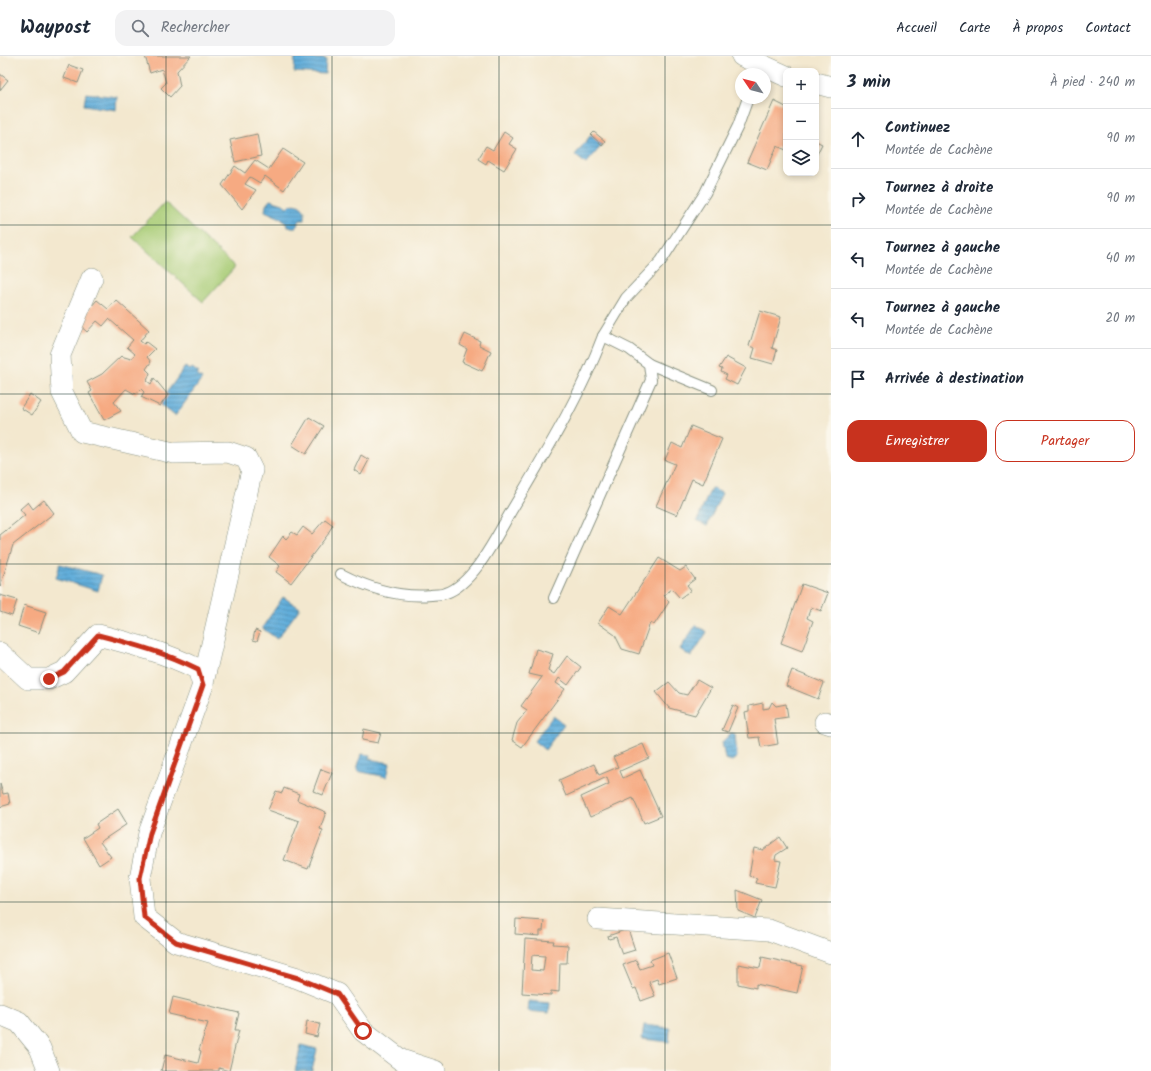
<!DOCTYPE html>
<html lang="fr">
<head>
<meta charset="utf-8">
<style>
	:root { --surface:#fff; --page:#f2f2f3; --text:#1f2937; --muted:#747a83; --line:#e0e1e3; --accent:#c8321e }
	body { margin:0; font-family:Kalam,sans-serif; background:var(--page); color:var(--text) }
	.controls { position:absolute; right:12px; top:12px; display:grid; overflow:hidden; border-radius:8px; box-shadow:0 2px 6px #0003 }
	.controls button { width:36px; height:36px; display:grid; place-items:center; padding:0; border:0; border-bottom:1px solid var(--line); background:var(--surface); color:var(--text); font:20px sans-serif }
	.compass { position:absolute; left:735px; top:12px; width:36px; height:36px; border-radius:50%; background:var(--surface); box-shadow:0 2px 6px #0003; rotate:305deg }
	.stop { position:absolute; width:12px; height:12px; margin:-9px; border:3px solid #c8321e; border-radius:50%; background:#fff }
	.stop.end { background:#c8321e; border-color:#fff; box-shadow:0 1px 4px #0008 }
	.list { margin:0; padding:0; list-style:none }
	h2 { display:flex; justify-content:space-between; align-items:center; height:52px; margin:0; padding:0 16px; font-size:17px }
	h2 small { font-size:13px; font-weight:400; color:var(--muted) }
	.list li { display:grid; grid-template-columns:26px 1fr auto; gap:12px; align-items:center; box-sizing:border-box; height:60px; padding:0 16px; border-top:1px solid var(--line) }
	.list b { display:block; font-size:15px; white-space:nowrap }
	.list p { margin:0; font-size:13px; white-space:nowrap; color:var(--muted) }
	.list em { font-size:13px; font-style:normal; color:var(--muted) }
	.actions { display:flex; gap:8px; padding:12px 16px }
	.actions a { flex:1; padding:9px 0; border:1px solid var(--accent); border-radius:12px; text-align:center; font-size:14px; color:var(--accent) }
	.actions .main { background:var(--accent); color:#fff }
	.icon { flex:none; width:22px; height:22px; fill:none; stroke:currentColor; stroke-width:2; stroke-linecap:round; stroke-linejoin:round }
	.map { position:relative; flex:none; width:831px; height:1015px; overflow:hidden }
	header { display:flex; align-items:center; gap:24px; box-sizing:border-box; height:56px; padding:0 20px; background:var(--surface); border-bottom:1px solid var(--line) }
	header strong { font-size:19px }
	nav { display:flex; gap:22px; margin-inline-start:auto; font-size:14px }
	.search { width:280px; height:36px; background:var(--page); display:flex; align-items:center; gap:10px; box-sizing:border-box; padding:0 14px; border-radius:12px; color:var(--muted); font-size:15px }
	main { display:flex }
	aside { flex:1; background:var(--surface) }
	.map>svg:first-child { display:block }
	.park { fill:#a8cc76; stroke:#648455 }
	.water { fill:url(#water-rules); stroke:#407688 }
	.building { fill:#f6aa82; fill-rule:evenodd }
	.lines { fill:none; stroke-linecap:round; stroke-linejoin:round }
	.lane-casing { stroke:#899282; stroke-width:12 }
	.street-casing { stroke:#899282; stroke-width:22 }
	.lane { stroke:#fff; stroke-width:10 }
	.street { stroke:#fff; stroke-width:21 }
	.route { stroke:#c8321e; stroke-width:5 }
	.grid { fill:none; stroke:#1f3d34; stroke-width:1; stroke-opacity:0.55 }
</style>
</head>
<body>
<header>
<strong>Waypost</strong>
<div class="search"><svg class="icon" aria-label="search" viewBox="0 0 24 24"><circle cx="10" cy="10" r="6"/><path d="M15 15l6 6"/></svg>Rechercher</div>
<nav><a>Accueil</a><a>Carte</a><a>À propos</a><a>Contact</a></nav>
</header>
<main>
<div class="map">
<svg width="831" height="1015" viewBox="0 0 831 1015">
	<defs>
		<pattern id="water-rules" width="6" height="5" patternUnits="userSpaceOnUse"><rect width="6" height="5" fill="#62aedb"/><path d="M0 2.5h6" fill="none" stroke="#508fb2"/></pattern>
	</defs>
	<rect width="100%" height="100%" fill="#fbf7ec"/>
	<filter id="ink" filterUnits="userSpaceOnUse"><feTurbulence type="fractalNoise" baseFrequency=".025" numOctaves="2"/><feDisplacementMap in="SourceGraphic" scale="8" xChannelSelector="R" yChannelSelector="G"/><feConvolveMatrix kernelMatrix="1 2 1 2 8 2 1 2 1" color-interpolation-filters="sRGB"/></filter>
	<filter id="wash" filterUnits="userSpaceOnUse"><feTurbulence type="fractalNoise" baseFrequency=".012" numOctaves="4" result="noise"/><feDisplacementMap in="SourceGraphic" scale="16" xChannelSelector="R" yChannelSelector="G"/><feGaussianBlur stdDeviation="0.9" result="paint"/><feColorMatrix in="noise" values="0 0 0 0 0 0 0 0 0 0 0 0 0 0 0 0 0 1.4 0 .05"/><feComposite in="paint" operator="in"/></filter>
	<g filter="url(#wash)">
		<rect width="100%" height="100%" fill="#f3e8cf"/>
		<path class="park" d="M165,146l70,65 -32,35 -71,-65z"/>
		<g class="water">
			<path d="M295,2l31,1 -1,15 -31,-2z"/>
			<path d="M86,37l31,4 -1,13 -32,-5z"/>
			<path d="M591,79l11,10 -16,19 -11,-9z"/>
			<path d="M270,144l13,4 4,3c7,-5 14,-3 18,5v8h-5l-4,7h-8l-5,-8 -18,-8 1,-6z"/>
			<path d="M185,311l5,3 2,-2 7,5 -2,2 5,4 -27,37 -16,-13z"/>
			<path d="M711,432l11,5 -15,33 -10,-5z"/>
			<path d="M60,508l42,11 -4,16 -42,-13z"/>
			<path d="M283,541l17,11 -23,31 -15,-11z"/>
			<path d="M696,569l11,7 -16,25 -11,-8z"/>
			<path d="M553,660l11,8 -19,26 -11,-9z"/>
			<path d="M731,677l4,2 2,22 -5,4 -7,-2 -3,-17z"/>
			<path d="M361,698l9,1 -1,4 21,4 -3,14 -30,-6z"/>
			<path d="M529,945l21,2 -1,10 -21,-2z"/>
			<path d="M644,969l26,3 -1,14 -27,-3z"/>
			<path d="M301,989l16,4 -5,22h-17z"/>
		</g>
		<g id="blocks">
			<g class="building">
				<path d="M145,0h46l-14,15 3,15 -10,11 -9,-9 5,-5 -4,-14 -12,4z"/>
				<path d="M69,9l14,5 -5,13 -14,-5z"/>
				<path d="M0,18l8,6 -8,10z"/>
				<path d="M774,45l12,6v43l-9,-4 -10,24 -20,-8z"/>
				<path d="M504,76l9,6 -4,6 8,5 -13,21 -16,-10 -2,4 -8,-5 8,-13 7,4z"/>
				<path d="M594,76l11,9 -3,4 -11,-10z"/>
				<path d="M257,78l4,22 -26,6 -5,-22z"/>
				<path d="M816,85l6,3 -6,12z"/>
				<path d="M283,93l20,13 -19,28 -19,-14 -5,7 -10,-6 -5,7 11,6 -14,19 -20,-24 13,-19 10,7 10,-13 14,9z"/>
				<path d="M97,244l11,9 8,-9 33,30 -9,11 4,3 2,-2 9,7 -8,8 4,5 -5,7 4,4 -3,8 4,3 3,-6 14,17 -8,11 -19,-9 3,-5 -3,-3 -6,5 -9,-5 -12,13 7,9 -17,9 -15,-27 3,-2 -5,-9 15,-8 19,-18 10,3 4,-5 -8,-7 6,-7 -24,-21 -6,7 -6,-5 -10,11 -10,-9z"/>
				<path d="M760,255l21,6 -9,31 5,2 -4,14 -21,-6 3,-10 -6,-2z"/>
				<path d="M465,278l15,7 -1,4 12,6 -9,20 -20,-9 5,-13 -7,-4z"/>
				<path d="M726,301l20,11 -9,17 -12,-6 2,-4 -6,-3 1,-3 -3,-1z"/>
				<path d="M30,338l11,8 -9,13 -11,-7z"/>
				<path d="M309,361l15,9 -18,28 -14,-9z"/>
				<path d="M691,370l31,13 -19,45 -11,-5 -15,36 -21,-9 19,-42 -10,-4 7,-17 10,5z"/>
				<path d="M361,399l8,5 -8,15 -7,-5z"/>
				<path d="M44,444l10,13 -41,32 -13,42v-52l25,-20 -5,-6 8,-7 5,7z"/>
				<path d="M325,463l8,6 -5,8h1l-38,50 -15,-11 4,-6 -11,-9 14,-21 3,3 6,-7 5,3 6,-8 9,7z"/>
				<path d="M659,502l21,13 6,-4 9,12 -8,6 4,5 -11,8 -8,-9 -8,6 5,7 -15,23 -4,-2 -11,31 -17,-5 -7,-14 -17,-12 11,-17 13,8z"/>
				<path d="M802,528l26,9 -7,18 -10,-4 -4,11 6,3 -11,30 -21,-8z"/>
				<path d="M0,539l17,5 -5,16 -12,-4z"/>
				<path d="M24,549l22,7 -7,21 -21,-7z"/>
				<path d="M255,574l5,2 -3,9 -4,-1z"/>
				<path d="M536,593l17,5 -5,16 6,4 13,-18 14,11 -13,18 -9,-7 -3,5 9,6 -43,58 -10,-7 5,-17 10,-13 -6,-4 21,-29 -13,-3z"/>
				<path d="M792,614l32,13 -6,16 -32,-13z"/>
				<path d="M697,624l14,8 -16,27 -26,-7 -13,-16 13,-10 10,11 8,2z"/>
				<path d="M772,646l4,4 10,-2 2,13 -14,2 4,25 -17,3 -2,-10 -10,1 -4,-26 4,-1v-5l14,-3v6l6,-1z"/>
				<path d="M733,649l5,3 -10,24 -6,-2z"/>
				<path d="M364,673l17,4 -3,10 -16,-3z"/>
				<path d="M643,688l6,14 -29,13 3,7 17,-8 21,46 -17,7 -11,-25 -43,19 -9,-20 28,-13 -2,-7 -41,19 -7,-16 35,-16 5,11 19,-8 -5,-10z"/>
				<path d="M321,713l11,4 -9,22 -10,-4z"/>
				<path d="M0,728l3,10 5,-1 2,11 -10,3z"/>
				<path d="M284,732l15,6 -2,6 29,12 -6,17 3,1 -15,39 -24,-9 15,-39 -31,-11 8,-19 6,2z"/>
				<path d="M118,753l9,15 -27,18 11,15 -12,8 -16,-27 15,-10 -2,-4z"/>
				<path d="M780,781l7,11 -11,7 -1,5 6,1 -6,26 -20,-4 2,-5 -8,-2 5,-28 9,2z"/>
				<path d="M737,834l25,10 -7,18 -17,-7z"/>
				<path d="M516,863l28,2 -1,10h-3v5l-25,-2z"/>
				<path d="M628,873l7,21 -13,4 -6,-17 -7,2 -1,-3z"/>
				<path d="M525,883l29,2 -1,3 15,1 -1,18h-7l-1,29 -8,-1v4l-29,-2zM532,899l13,1 -2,15 -12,-1z"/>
				<path d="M668,897l9,25 -18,6 -2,-5 -8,3 6,14 -14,5 -5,-13 -3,1 -10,-24 13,-5 4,9 12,-4 -2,-5z"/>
				<path d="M762,901l41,9 -6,27 -41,-9v4l-18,-4v-20l22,4z"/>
				<path d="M173,941l66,16 -4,17h4l-10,41 -10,-3v3h-58l4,-16 33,8 3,-12 -2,-1 9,-27 -39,-9z"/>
				<path d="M307,965l13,3 -3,13 -12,-3z"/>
			</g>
		</g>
	</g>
	<g filter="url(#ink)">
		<use href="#blocks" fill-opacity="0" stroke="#899282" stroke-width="1"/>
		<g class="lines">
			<g class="lane-casing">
				<g id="lane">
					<path d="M649,308l63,26"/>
					<path d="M341,518c29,15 58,24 90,21 5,-1 11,0 15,-2 29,-10 52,-60 67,-85 33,-56 67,-111 90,-172"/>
					<path d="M554,542l97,-218 -2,-16 -20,-15 -26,-13 23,-38 35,-37 44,-68 33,-67 10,-28"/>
				</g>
			</g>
			<g class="street-casing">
				<g id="street">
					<path d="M742,0l44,20"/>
					<path d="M816,27l15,4"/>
					<path d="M92,222l-32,77 2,37 20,40 92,21 54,-1 18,6 6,12 -49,213"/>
					<path d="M0,597l28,26h21l15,-7 34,-37c35,9 68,18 100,34l5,16 -54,148 -9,45 4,39 32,25 122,36 39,16 26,37 38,29 34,11"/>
					<path d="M825,666l6,2"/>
					<path d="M598,863l171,11 62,23"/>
					<path d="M0,958l19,8 21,26 9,23"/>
				</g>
			</g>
			<use href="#lane" class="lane"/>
			<use href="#street" class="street"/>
		</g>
	</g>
	<g class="lines" filter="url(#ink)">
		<path class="route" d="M49,623l15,-7 34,-37c35,9 68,18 100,34l5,16 -53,148 -10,45 4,39 32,25 122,36 39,16 26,37"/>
	</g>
	<path class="grid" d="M166,0v1015M332,0v1015M499,0v1015M665,0v1015M0,169h831M0,338h831M0,508h831M0,677h831M0,846h831"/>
</svg>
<div class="controls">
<button>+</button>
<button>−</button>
<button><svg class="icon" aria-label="layers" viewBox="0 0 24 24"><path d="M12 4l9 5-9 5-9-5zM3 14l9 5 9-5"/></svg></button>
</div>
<svg class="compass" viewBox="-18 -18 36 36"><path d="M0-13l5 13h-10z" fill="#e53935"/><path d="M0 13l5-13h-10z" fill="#747a83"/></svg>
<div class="stop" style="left:363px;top:975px"></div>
<div class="stop end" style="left:49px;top:623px"></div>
</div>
<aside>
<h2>3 min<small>À pied · 240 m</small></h2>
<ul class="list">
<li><svg class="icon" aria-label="ahead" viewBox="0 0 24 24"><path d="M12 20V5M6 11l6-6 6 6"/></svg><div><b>Continuez</b><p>Montée de Cachène</p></div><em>90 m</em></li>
<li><svg class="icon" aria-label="right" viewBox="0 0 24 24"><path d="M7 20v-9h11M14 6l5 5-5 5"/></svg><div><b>Tournez à droite</b><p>Montée de Cachène</p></div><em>90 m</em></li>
<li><svg class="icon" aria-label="left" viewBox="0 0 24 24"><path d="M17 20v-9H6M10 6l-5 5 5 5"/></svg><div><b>Tournez à gauche</b><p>Montée de Cachène</p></div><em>40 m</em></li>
<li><svg class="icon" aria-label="left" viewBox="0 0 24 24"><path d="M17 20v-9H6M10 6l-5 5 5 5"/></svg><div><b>Tournez à gauche</b><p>Montée de Cachène</p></div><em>20 m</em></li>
<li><svg class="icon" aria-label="arrive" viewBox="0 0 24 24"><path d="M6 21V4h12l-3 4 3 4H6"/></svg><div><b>Arrivée à destination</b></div></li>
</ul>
<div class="actions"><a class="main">Enregistrer</a><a>Partager</a></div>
</aside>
</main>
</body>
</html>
